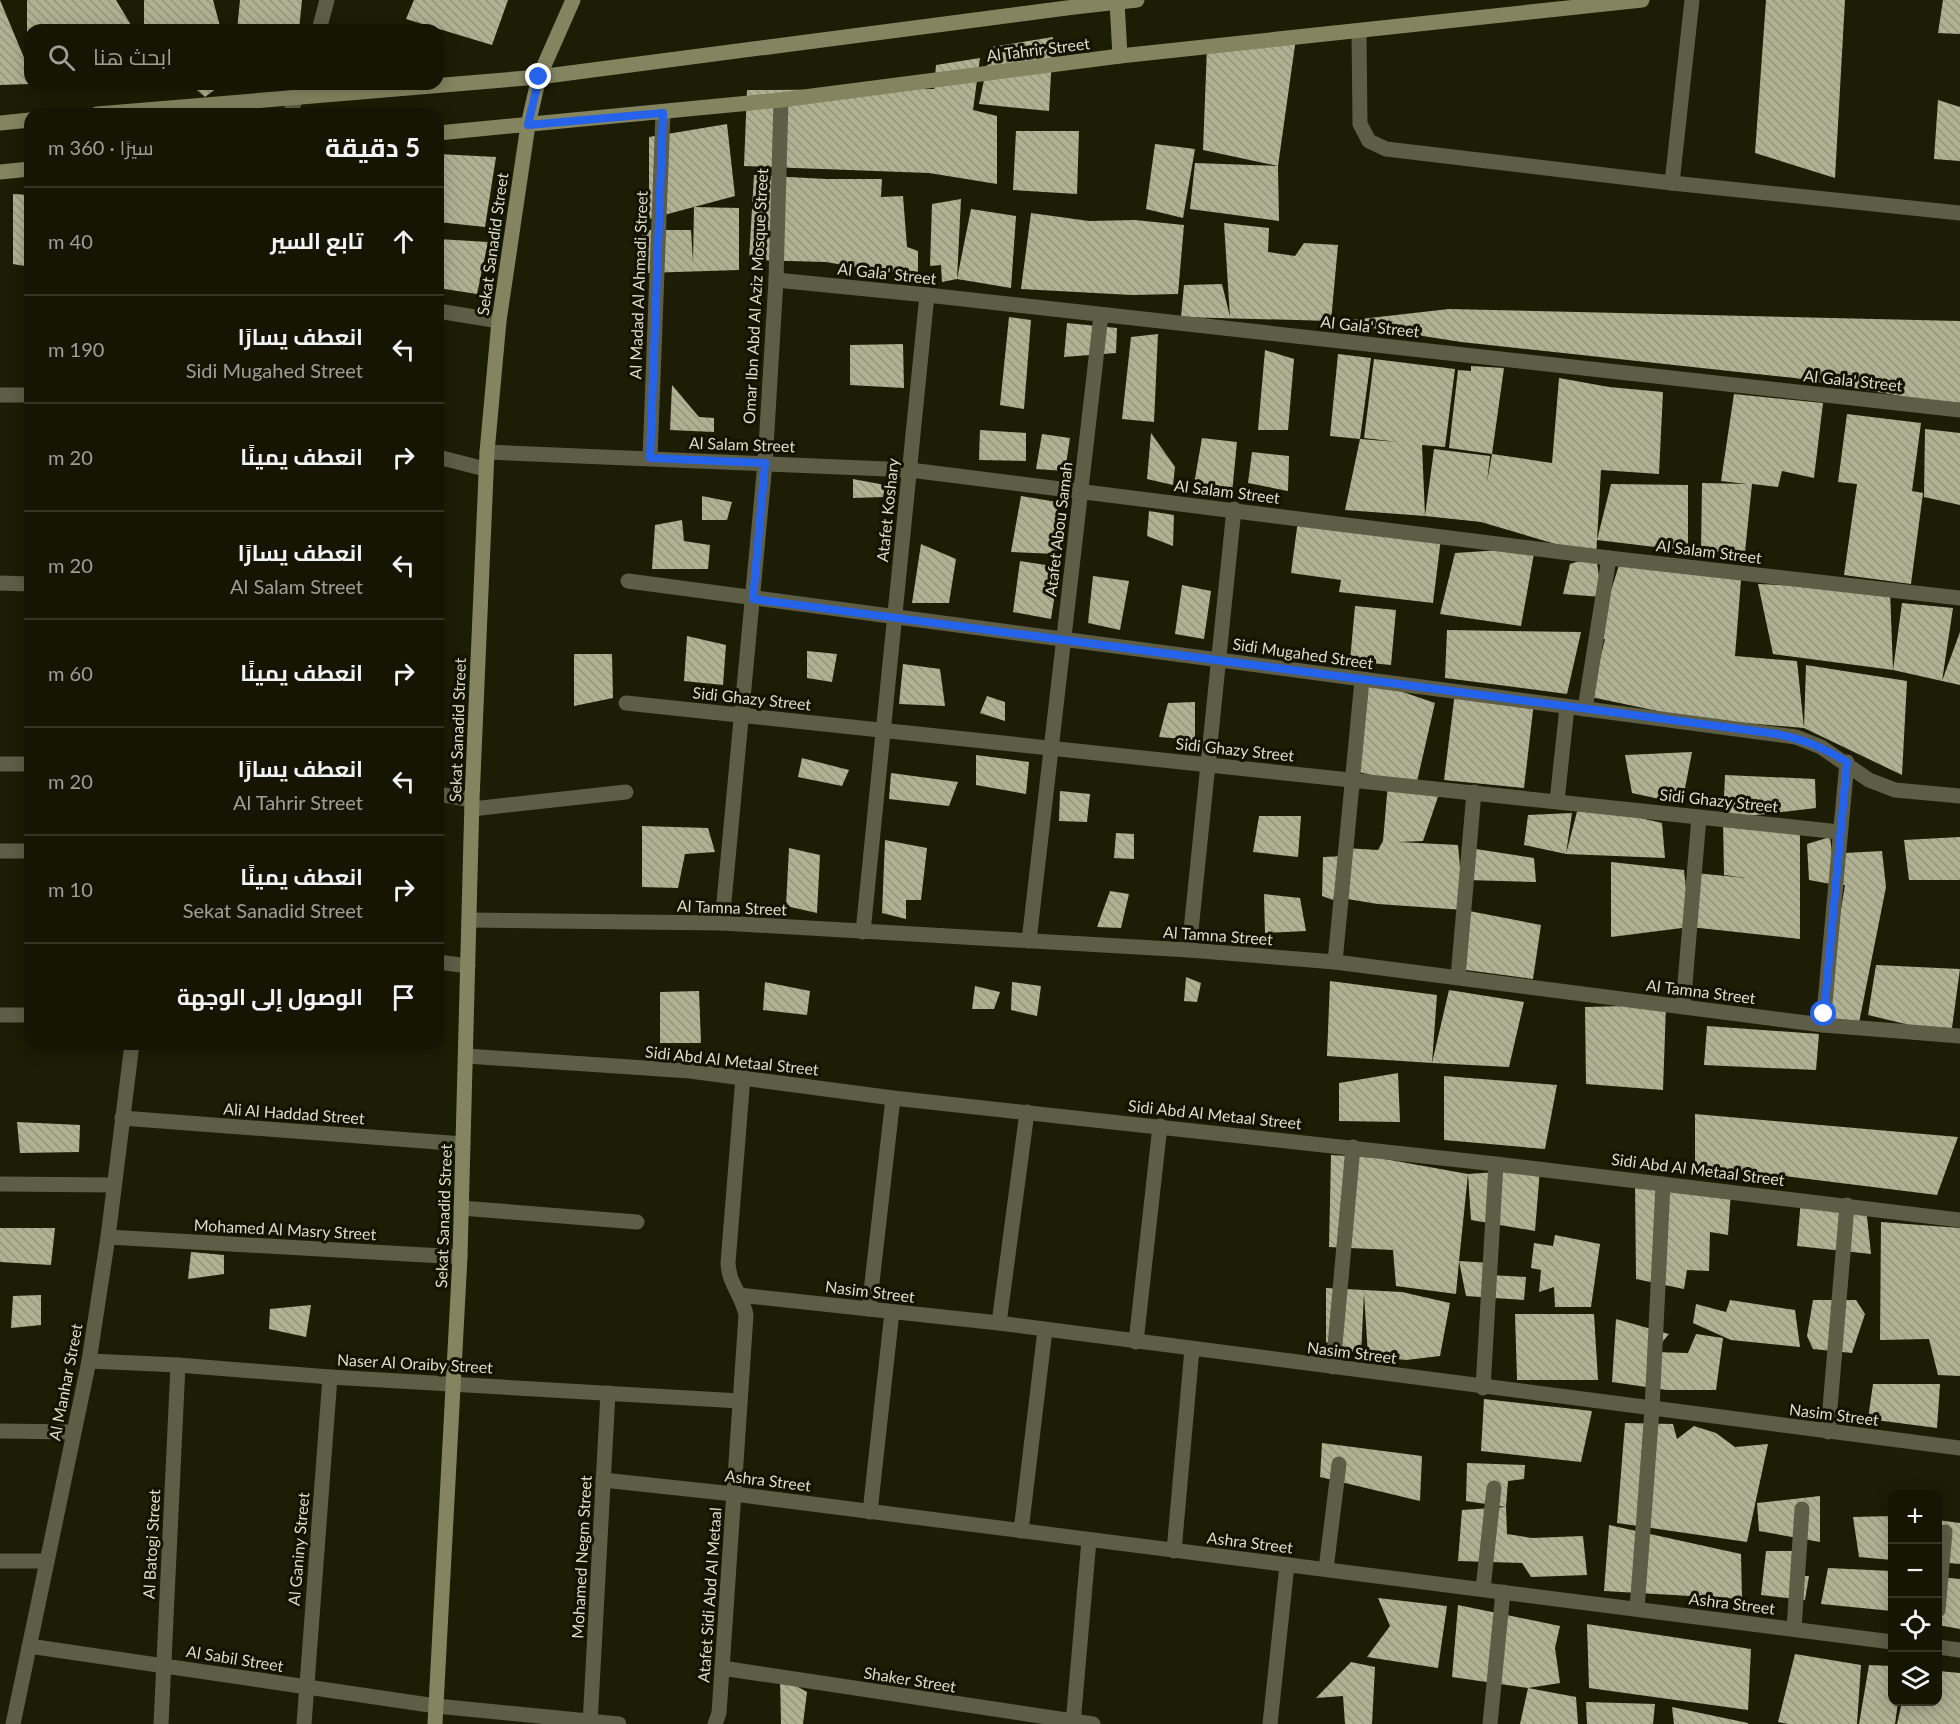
<!DOCTYPE html>
<html lang="ar">
<head>
<meta charset="utf-8">
<style>
	:root { --surface:#161503; --page:#232212; --text:#f1f3f6; --muted:#9e9f9a; --line:#353425 }
	body { margin:0; font-family:Lato,Cairo,sans-serif; background:var(--page); color:var(--text); direction:rtl }
	.controls { position:absolute; right:18px; bottom:18px; display:grid; overflow:hidden; border-radius:12px; box-shadow:0 3px 15px #0003 }
	.controls button { width:54px; height:54px; display:grid; place-items:center; padding:0; border:0; border-bottom:2px solid var(--line); background:var(--surface); color:var(--text); font:30px sans-serif }
	.stop { position:absolute; width:18px; height:18px; margin:-14px; border:4px solid #2563eb; border-radius:50%; background:#fff }
	.stop.end { background:#2563eb; border-color:#fff; box-shadow:0 2px 6px #0008 }
	.list { margin:0; padding:0; list-style:none }
	h2 { display:flex; justify-content:space-between; align-items:center; height:78px; margin:0; padding:0 24px; font-size:26px }
	h2 small { font-size:20px; font-weight:400; color:var(--muted) }
	.list li { display:grid; grid-template-columns:39px 1fr auto; gap:18px; align-items:center; box-sizing:border-box; height:108px; padding:0 24px; border-top:2px solid var(--line) }
	.list b { display:block; font-size:22px; white-space:nowrap }
	.list p { margin:0; font-size:20px; white-space:nowrap; color:var(--muted) }
	.list em { font-size:20px; font-style:normal; color:var(--muted) }
	.icon { flex:none; width:33px; height:33px; fill:none; stroke:currentColor; stroke-width:2; stroke-linecap:round; stroke-linejoin:round }
	.map { position:relative; flex:none; width:1960px; height:1724px; overflow:hidden; direction:ltr }
	.search { position:absolute; background:var(--surface); box-shadow:0 3px 15px #0003; left:24px; top:24px; width:420px; height:66px; display:flex; align-items:center; gap:15px; box-sizing:border-box; padding:0 21px; border-radius:18px; color:var(--muted); font-size:22px }
	.panel { position:absolute; background:var(--surface); box-shadow:0 3px 15px #0003; left:24px; top:108px; width:420px; height:942px; border-radius:18px; direction:rtl }
	.map>svg:first-child { display:block }
	.building { fill:url(#building-back-hatch) }
	.lines { fill:none; stroke-linecap:round; stroke-linejoin:round }
	.street { stroke:#5e5e47; stroke-width:15 }
	.secondary { stroke:#858460; stroke-width:15 }
	.route { stroke:#2563eb; stroke-width:8 }
	.labels { text-anchor:middle; dominant-baseline:central; stroke-width:6; stroke-linejoin:round; paint-order:stroke }
	.street-label { font-size:16px; fill:#dedecf; stroke:#141300 }
</style>
</head>
<body>
<div class="map">
<svg width="1960" height="1724" viewBox="0 0 1960 1724">
	<defs>
		<pattern id="building-back-hatch" width="6" height="6" patternUnits="userSpaceOnUse" patternTransform="scale(1.5)"><rect width="6" height="6" fill="#b0b093"/><path d="M-1 5l2 2M0 0l6 6M5-1l2 2" fill="none" stroke="#95957e"/></pattern>
	</defs>
	<rect width="100%" height="100%" fill="#1d1c04"/>
	<g class="building">
		<path d="M0,0l30,72v12l-30,1z"/>
		<path d="M27,0h89l18,30h-104v17l-3,-2z"/>
		<path d="M144,0h69l8,30h-77z"/>
		<path d="M240,0h62l-3,30h-62z"/>
		<path d="M414,0h94l-16,45 -86,-26z"/>
		<path d="M1766,0h79l-10,178 -80,-25z"/>
		<path d="M1943,0h17v34l-22,-1z"/>
		<path d="M1053,37l-4,74 -70,-7 12,-57z"/>
		<path d="M1296,38l-18,128 -75,-16 4,-103z"/>
		<path d="M980,58l-7,52 24,6v68l-68,-11 -185,-7 3,-76 187,-1 2,-24z"/>
		<path d="M190,84h32l-17,13z"/>
		<path d="M1938,100l22,7v54l-26,-2z"/>
		<path d="M727,124l8,72 -41,11 45,1v62l-94,3 -3,-43h49l2,32 1,-55 -45,12v-82z"/>
		<path d="M1016,131h63l-2,63 -64,-4z"/>
		<path d="M1155,144l40,5 -12,69 -37,-9z"/>
		<path d="M438,154l58,3 -11,70 -47,-5z"/>
		<path d="M1195,163l83,3 1,55 -89,-12z"/>
		<path d="M754,175l72,4h56l-1,18 22,-1 4,51 11,4v23l-40,-3 -52,-9 -77,-2z"/>
		<path d="M13,194l17,1v72l-17,-3z"/>
		<path d="M961,199l-4,80 -15,3 -1,-17 -11,1 2,-62z"/>
		<path d="M971,209l45,7 -5,72 -54,-9z"/>
		<path d="M1031,213l58,8 46,-1 49,5 -6,69 -46,1 -111,-6z"/>
		<path d="M1224,223l45,5 -1,24 27,4 9,-13 34,2 -7,76 -150,-4 3,-32 38,-1 8,33z"/>
		<path d="M438,239l50,3 -11,52 -39,-6z"/>
		<path d="M1449,309l511,12v85l-165,-28 -334,-36 -127,-20z"/>
		<path d="M1009,317l22,3 -7,89 -24,-4z"/>
		<path d="M1067,323l50,5 -1,25 -52,4z"/>
		<path d="M1158,334l-4,88 -32,-3 9,-82z"/>
		<path d="M903,344l1,44 -54,-3v-40z"/>
		<path d="M1265,350l29,9 -6,71h-30z"/>
		<path d="M1338,354l33,4 -11,81 -30,-3z"/>
		<path d="M1374,359l81,10 -10,78 -23,-2 3,71 -80,-6 15,-71 38,3 -34,-4z"/>
		<path d="M1471,366l33,2 -12,86 -43,-6 9,-78 13,1z"/>
		<path d="M1559,378l50,9 54,5 -4,82 -58,-4 -4,70 14,-56 77,1v66l-91,-11 -1,16 6,41 -39,-3 7,-30 26,-8 -115,-34 -56,-6 9,-67 56,7 -3,26 5,-28 60,9z"/>
		<path d="M672,385l27,32 15,1v14l-44,-2z"/>
		<path d="M1734,394l89,9 -9,75 -32,-7 -4,16 -26,-3 -7,68h-44l1,-69 45,1 -26,-3z"/>
		<path d="M1847,414l74,9 -9,68 11,2 -12,91 -67,-9 13,-91 -19,-2z"/>
		<path d="M1925,429l35,4v72l-36,-8z"/>
		<path d="M980,430l46,3v28l-47,-1z"/>
		<path d="M1151,433l24,34 -2,18 -26,-6z"/>
		<path d="M1042,434l28,4 -5,33 -29,-2z"/>
		<path d="M1202,438l35,4 -5,51 -39,-3z"/>
		<path d="M1252,452l37,4 -1,35 -40,-8z"/>
		<path d="M853,479l32,6 -2,12 -30,1z"/>
		<path d="M702,496l30,6 -5,18h-25z"/>
		<path d="M1021,496l36,6v52l-46,-2z"/>
		<path d="M1149,511l25,4 -1,31 -26,-10z"/>
		<path d="M682,520l2,21 26,4 -2,24h-56l3,-44z"/>
		<path d="M1298,520l143,18 -8,65 -94,-11 2,-12 -50,-7z"/>
		<path d="M921,544l35,15 -7,44h-37z"/>
		<path d="M1535,548l-14,78 -81,-12 15,-61z"/>
		<path d="M1621,559l120,21 -6,76 62,5 7,67 2,-63 101,16 -5,94 -98,-47 -113,-10 -100,-21 14,-58 -9,-1z"/>
		<path d="M1020,561l39,6 -8,52 -38,-7z"/>
		<path d="M1093,576l36,5 -9,49 -32,-7z"/>
		<path d="M1758,584l132,6 3,80 -120,-16z"/>
		<path d="M1182,585l29,6 -7,48 -29,-5z"/>
		<path d="M1902,603l51,5 -11,73 18,-49v53l-67,-15z"/>
		<path d="M1355,606l41,4 -5,55 -41,-4z"/>
		<path d="M1447,630l134,2 -14,62 -122,-16z"/>
		<path d="M687,636l39,9 -3,40 -39,-4z"/>
		<path d="M807,651l30,3 -5,28 -25,-4z"/>
		<path d="M574,654h38l1,44 -39,8z"/>
		<path d="M903,664l37,5 5,37 -46,-2z"/>
		<path d="M1368,680l67,23 -19,83 25,2 -18,53 -25,1 60,3 6,65 -86,-6 -37,-6 4,-41 -12,43 -11,-4 1,-39 22,-1v-8l33,2 5,-9 5,-58 28,3 -57,-14z"/>
		<path d="M1455,692l79,10 -10,86 -80,-8z"/>
		<path d="M987,696l18,6v19l-25,-8z"/>
		<path d="M1195,702v38l-36,-3 9,-34z"/>
		<path d="M1692,752l-10,52 -50,-11 -7,-38z"/>
		<path d="M976,755l53,7 -3,32 -50,-9z"/>
		<path d="M802,758l47,12 -7,16 -44,-9z"/>
		<path d="M891,773l67,9 -9,24 -60,-7z"/>
		<path d="M1725,775l90,4 1,29 -93,11z"/>
		<path d="M1060,791l30,3 -3,28 -28,-1z"/>
		<path d="M1579,804l83,19 3,35 -99,-4 -42,-9 4,-30 44,-2 -6,41z"/>
		<path d="M1259,816h42l-3,41 -45,-5z"/>
		<path d="M1723,819l77,8v112l-110,-12 5,-54 51,5 -22,-3z"/>
		<path d="M642,826l66,2 7,24 -30,2 -7,34 -36,-1z"/>
		<path d="M1116,833l18,1v25l-20,-1z"/>
		<path d="M1830,837l6,48 9,-32 37,-2 4,36 -28,141 -34,-14 21,-129h-9l-27,-5 -2,-36z"/>
		<path d="M1960,837v43h-51l-5,-40z"/>
		<path d="M885,840l42,8 -6,52h-15v19l-24,-6z"/>
		<path d="M789,848l31,7 -3,58 -31,-7z"/>
		<path d="M1476,849l58,9 2,24 -69,-2z"/>
		<path d="M1611,862l73,8 6,57 -79,10z"/>
		<path d="M1110,891l19,3 -8,34 -24,-1z"/>
		<path d="M1264,894l36,4 6,33 -41,2z"/>
		<path d="M1464,910l77,15 -8,54 -74,-10z"/>
		<path d="M1876,965l84,4 -9,66 -83,-20z"/>
		<path d="M1186,977l15,6 -4,19 -13,-1z"/>
		<path d="M1330,981l107,14 -5,68 -105,-7z"/>
		<path d="M765,982l45,9 -3,24 -44,-5z"/>
		<path d="M1012,982l29,4 -4,30 -26,-6z"/>
		<path d="M975,986l25,6 -6,17h-22z"/>
		<path d="M1449,990l75,12 -15,65 -77,-4z"/>
		<path d="M699,991l2,52h-41v-51z"/>
		<path d="M1666,1005l-3,85 -77,-6 -1,-77z"/>
		<path d="M1707,1026l112,8 -3,36 -112,-5z"/>
		<path d="M1398,1073l2,49 -61,-1v-38z"/>
		<path d="M1444,1076l113,9 -12,64 -101,-9z"/>
		<path d="M1695,1114l263,23 -21,58 -242,-30z"/>
		<path d="M17,1122l63,3 -1,27 -59,1z"/>
		<path d="M1331,1155l48,3 89,16 72,-5 -5,62 -64,-11 -3,-46 -9,87 32,2 -1,12 36,2 -2,23 -58,-4 -7,-35 -3,33 -60,-8 -3,-36 -64,-3z"/>
		<path d="M1635,1180l96,11 -3,44 -18,-3 -1,39 -22,-1 -3,19 -48,-10z"/>
		<path d="M1801,1199l65,8 5,47 -74,-8z"/>
		<path d="M1881,1222l79,6v148l-22,-1 -9,-36 -49,1z"/>
		<path d="M0,1228h55l-4,37 -51,-3z"/>
		<path d="M1555,1235l45,9 -9,63h-36l-1,-20 -15,5 2,-22 -10,-2 3,-25 19,3z"/>
		<path d="M191,1252l33,3v19l-36,5z"/>
		<path d="M1326,1288l76,4 48,11 -10,53 -34,4 -38,-4 -4,-63 -3,62 -35,-13z"/>
		<path d="M41,1295v30l-30,3 2,-32z"/>
		<path d="M1730,1300l65,10 5,37 -69,-7 -38,-17 3,-19 30,8z"/>
		<path d="M1813,1300h43l9,14 -13,39 -39,-4 -6,-13z"/>
		<path d="M311,1305l-5,32 -37,-8 1,-20z"/>
		<path d="M1515,1314h79l4,66h-81z"/>
		<path d="M1616,1319l53,15 -15,18 34,1 8,-19 27,4 -7,52h-49l-55,-8z"/>
		<path d="M1873,1384h67l-3,44 -69,-9z"/>
		<path d="M1484,1399l108,12 -11,51 -100,-11z"/>
		<path d="M1625,1423l48,1 4,15 17,-13 22,7 19,14 33,-3 -21,98 -130,-19z"/>
		<path d="M1322,1443l100,13 -2,45 -100,-24z"/>
		<path d="M1467,1463l58,2 -1,14 -16,2 -2,26 -40,-6z"/>
		<path d="M1820,1496v46l-61,-11 -2,-28z"/>
		<path d="M1506,1507l1,27 25,4 51,-2 4,39 -56,2 -9,-14 -64,-2 4,-51z"/>
		<path d="M1892,1516v44l-33,-3 -6,-40z"/>
		<path d="M1938,1520l22,3v41l-22,-2z"/>
		<path d="M1609,1525l132,29 1,45 -138,-8z"/>
		<path d="M1766,1551h28l3,25h12l-4,24 -44,-5z"/>
		<path d="M1828,1568l64,3v40l-71,-7z"/>
		<path d="M1938,1577l22,2v50l-22,-4z"/>
		<path d="M1378,1598l69,8 -9,62 -71,-11 23,-31z"/>
		<path d="M1458,1605l102,21 -5,22 5,35 -32,5 -76,-11z"/>
		<path d="M1587,1624l164,25 -3,61 -159,-22z"/>
		<path d="M1795,1654l66,11 -4,59h-69l-10,-2z"/>
		<path d="M1351,1662l24,5 -3,57h-27l-2,-28 -27,2z"/>
		<path d="M1869,1665l23,1v36h6l-3,22h-36z"/>
		<path d="M1938,1671l22,2v51h-63l5,-22 36,-1z"/>
		<path d="M780,1677l27,15 -4,32h-22z"/>
		<path d="M1528,1688l48,9 2,27h-58z"/>
		<path d="M1586,1702l69,2 -2,20h-66z"/>
		<path d="M1672,1707l76,16v1h-74z"/>
	</g>
	<g class="lines">
		<g class="street">
			<path d="M319,30l8,-30"/>
			<path d="M1359,32l1,92 9,17 17,8 286,34 288,30"/>
			<path d="M290,114l11,-30"/>
			<path d="M1672,183l20,-183"/>
			<path d="M776,280l151,15 1033,115"/>
			<path d="M438,311l61,10"/>
			<path d="M0,395h30"/>
			<path d="M487,452l423,18 699,88 351,40"/>
			<path d="M438,457l47,12"/>
			<path d="M650,458l13,-345"/>
			<path d="M628,581l1168,156 25,10 48,33 26,10 65,6"/>
			<path d="M0,583l30,1"/>
			<path d="M626,703l1214,129"/>
			<path d="M1585,709l24,-151"/>
			<path d="M0,764h30"/>
			<path d="M438,794l34,6"/>
			<path d="M1557,801l10,-94"/>
			<path d="M472,809l154,-17"/>
			<path d="M0,851h30"/>
			<path d="M469,920l253,3 467,27 146,12 488,63 137,11"/>
			<path d="M722,923l43,-460 11,-183 5,-180"/>
			<path d="M863,932l64,-637"/>
			<path d="M1029,941l72,-626"/>
			<path d="M1189,950l45,-441"/>
			<path d="M438,962l30,4"/>
			<path d="M1335,962l27,-282"/>
			<path d="M1458,977l16,-185"/>
			<path d="M1683,1007l16,-190"/>
			<path d="M0,1015h30"/>
			<path d="M1823,1025l24,-263"/>
			<path d="M466,1056l224,15 203,27 603,66 464,56"/>
			<path d="M122,1118l341,26"/>
			<path d="M0,1184l114,1"/>
			<path d="M461,1208l176,14"/>
			<path d="M108,1237l352,20"/>
			<path d="M739,1295l260,28 961,125"/>
			<path d="M869,1309l24,-211"/>
			<path d="M999,1323l28,-211"/>
			<path d="M1136,1342l24,-216"/>
			<path d="M89,1361l89,4 152,12 410,24"/>
			<path d="M1333,1367l20,-220"/>
			<path d="M1483,1388l13,-224"/>
			<path d="M0,1431l73,1"/>
			<path d="M1828,1432l19,-227"/>
			<path d="M603,1480l131,14 1158,148"/>
			<path d="M870,1512l22,-200"/>
			<path d="M1021,1531l24,-201"/>
			<path d="M1174,1551l18,-202"/>
			<path d="M0,1561h47"/>
			<path d="M1326,1569l13,-105"/>
			<path d="M1483,1589l11,-101"/>
			<path d="M1637,1609l15,-200 11,-225"/>
			<path d="M1938,1610l7,-78"/>
			<path d="M1794,1629l8,-120"/>
			<path d="M29,1646l407,60 183,18"/>
			<path d="M1938,1647l22,3"/>
			<path d="M722,1668l371,56"/>
			<path d="M13,1724l76,-363 19,-124 24,-193"/>
			<path d="M161,1724l17,-359"/>
			<path d="M304,1724l26,-347"/>
			<path d="M590,1724l18,-331"/>
			<path d="M715,1724l4,-11 27,-398c-4,-21 -17,-30 -18,-52l15,-186"/>
			<path d="M1073,1724l16,-184"/>
			<path d="M1270,1724l17,-159"/>
			<path d="M1490,1724l13,-132"/>
		</g>
		<g class="secondary">
			<path d="M1117,2l3,54"/>
			<path d="M97,114l442,-37 535,-70 63,-7"/>
			<path d="M0,123l30,-3"/>
			<path d="M438,133l343,-33 339,-44 522,-56"/>
			<path d="M0,172l30,-3"/>
			<path d="M435,1724l25,-467 12,-457 15,-348 12,-131 29,-196 11,-48 34,-77"/>
		</g>
	</g>
	<g class="lines">
		<path class="route" d="M539,77l-11,48 135,-12 -13,345 115,5 -12,136 1017,134c31,5 50,13 77,29l-23,252"/>
	</g>
	<g class="labels">
		<g class="street-label">
			<text transform="translate(1038 49) rotate(-7)">Al Tahrir Street</text>
			<text transform="translate(492 244) rotate(-82)">Sekat Sanadid Street</text>
			<text transform="translate(887 273) rotate(6)">Al Gala' Street</text>
			<text transform="translate(638 285) rotate(-88)">Al Madad Al Ahmadi Street</text>
			<text transform="translate(755 296) rotate(-87)">Omar Ibn Abd Al Aziz Mosque Street</text>
			<text transform="translate(1370 326) rotate(6)">Al Gala' Street</text>
			<text transform="translate(1853 380) rotate(6)">Al Gala' Street</text>
			<text transform="translate(742 444) rotate(2)">Al Salam Street</text>
			<text transform="translate(1227 491) rotate(7)">Al Salam Street</text>
			<text transform="translate(887 510) rotate(-84)">Atafet Koshary</text>
			<text transform="translate(1058 529) rotate(-83)">Atafet Abou Samah</text>
			<text transform="translate(1709 551) rotate(7)">Al Salam Street</text>
			<text transform="translate(1303 653) rotate(8)">Sidi Mugahed Street</text>
			<text transform="translate(752 698) rotate(6)">Sidi Ghazy Street</text>
			<text transform="translate(457 730) rotate(-88)">Sekat Sanadid Street</text>
			<text transform="translate(1235 749) rotate(6)">Sidi Ghazy Street</text>
			<text transform="translate(1719 800) rotate(6)">Sidi Ghazy Street</text>
			<text transform="translate(732 907) rotate(2)">Al Tamna Street</text>
			<text transform="translate(1218 935) rotate(4)">Al Tamna Street</text>
			<text transform="translate(1701 991) rotate(7)">Al Tamna Street</text>
			<text transform="translate(732 1060) rotate(6)">Sidi Abd Al Metaal Street</text>
			<text transform="translate(294 1113) rotate(4)">Ali Al Haddad Street</text>
			<text transform="translate(1215 1114) rotate(6)">Sidi Abd Al Metaal Street</text>
			<text transform="translate(1698 1169) rotate(7)">Sidi Abd Al Metaal Street</text>
			<text transform="translate(443 1216) rotate(-88)">Sekat Sanadid Street</text>
			<text transform="translate(285 1229) rotate(3)">Mohamed Al Masry Street</text>
			<text transform="translate(870 1291) rotate(7)">Nasim Street</text>
			<text transform="translate(1352 1352) rotate(7)">Nasim Street</text>
			<text transform="translate(415 1363) rotate(3)">Naser Al Oraiby Street</text>
			<text transform="translate(65 1382) rotate(-79)">Al Manhar Street</text>
			<text transform="translate(1834 1414) rotate(7)">Nasim Street</text>
			<text transform="translate(768 1480) rotate(7)">Ashra Street</text>
			<text transform="translate(1250 1542) rotate(7)">Ashra Street</text>
			<text transform="translate(151 1544) rotate(-87)">Al Batogi Street</text>
			<text transform="translate(298 1549) rotate(-85)">Al Ganiny Street</text>
			<text transform="translate(581 1557) rotate(-87)">Mohamed Negm Street</text>
			<text transform="translate(709 1595) rotate(-86)">Atafet Sidi Abd Al Metaal</text>
			<text transform="translate(1732 1603) rotate(7)">Ashra Street</text>
			<text transform="translate(235 1658) rotate(9)">Al Sabil Street</text>
			<text transform="translate(910 1679) rotate(9)">Shaker Street</text>
		</g>
	</g>
</svg>
<div class="controls">
<button>+</button>
<button>−</button>
<button><svg class="icon" aria-label="locate" viewBox="0 0 24 24"><circle cx="12" cy="12" r="6"/><path d="M12 2v4M12 18v4M2 12h4M18 12h4"/></svg></button>
<button><svg class="icon" aria-label="layers" viewBox="0 0 24 24"><path d="M12 4l9 5-9 5-9-5zM3 14l9 5 9-5"/></svg></button>
</div>
<div class="stop" style="left:1824px;top:1014px"></div>
<div class="stop end" style="left:539px;top:77px"></div>
<div class="search"><svg class="icon" aria-label="search" viewBox="0 0 24 24"><circle cx="10" cy="10" r="6"/><path d="M15 15l6 6"/></svg>ابحث هنا</div>
<section class="panel">
<h2>5 دقيقة<small>سيرًا · 360 m</small></h2>
<ul class="list">
<li><svg class="icon" aria-label="ahead" viewBox="0 0 24 24"><path d="M12 20V5M6 11l6-6 6 6"/></svg><div><b>تابع السير</b></div><em>40 m</em></li>
<li><svg class="icon" aria-label="left" viewBox="0 0 24 24"><path d="M17 20v-9H6M10 6l-5 5 5 5"/></svg><div><b>انعطف يسارًا</b><p>Sidi Mugahed Street</p></div><em>190 m</em></li>
<li><svg class="icon" aria-label="right" viewBox="0 0 24 24"><path d="M7 20v-9h11M14 6l5 5-5 5"/></svg><div><b>انعطف يمينًا</b></div><em>20 m</em></li>
<li><svg class="icon" aria-label="left" viewBox="0 0 24 24"><path d="M17 20v-9H6M10 6l-5 5 5 5"/></svg><div><b>انعطف يسارًا</b><p>Al Salam Street</p></div><em>20 m</em></li>
<li><svg class="icon" aria-label="right" viewBox="0 0 24 24"><path d="M7 20v-9h11M14 6l5 5-5 5"/></svg><div><b>انعطف يمينًا</b></div><em>60 m</em></li>
<li><svg class="icon" aria-label="left" viewBox="0 0 24 24"><path d="M17 20v-9H6M10 6l-5 5 5 5"/></svg><div><b>انعطف يسارًا</b><p>Al Tahrir Street</p></div><em>20 m</em></li>
<li><svg class="icon" aria-label="right" viewBox="0 0 24 24"><path d="M7 20v-9h11M14 6l5 5-5 5"/></svg><div><b>انعطف يمينًا</b><p>Sekat Sanadid Street</p></div><em>10 m</em></li>
<li><svg class="icon" aria-label="arrive" viewBox="0 0 24 24"><path d="M6 21V4h12l-3 4 3 4H6"/></svg><div><b>الوصول إلى الوجهة</b></div></li>
</ul>
</section>
</div>
</body>
</html>
